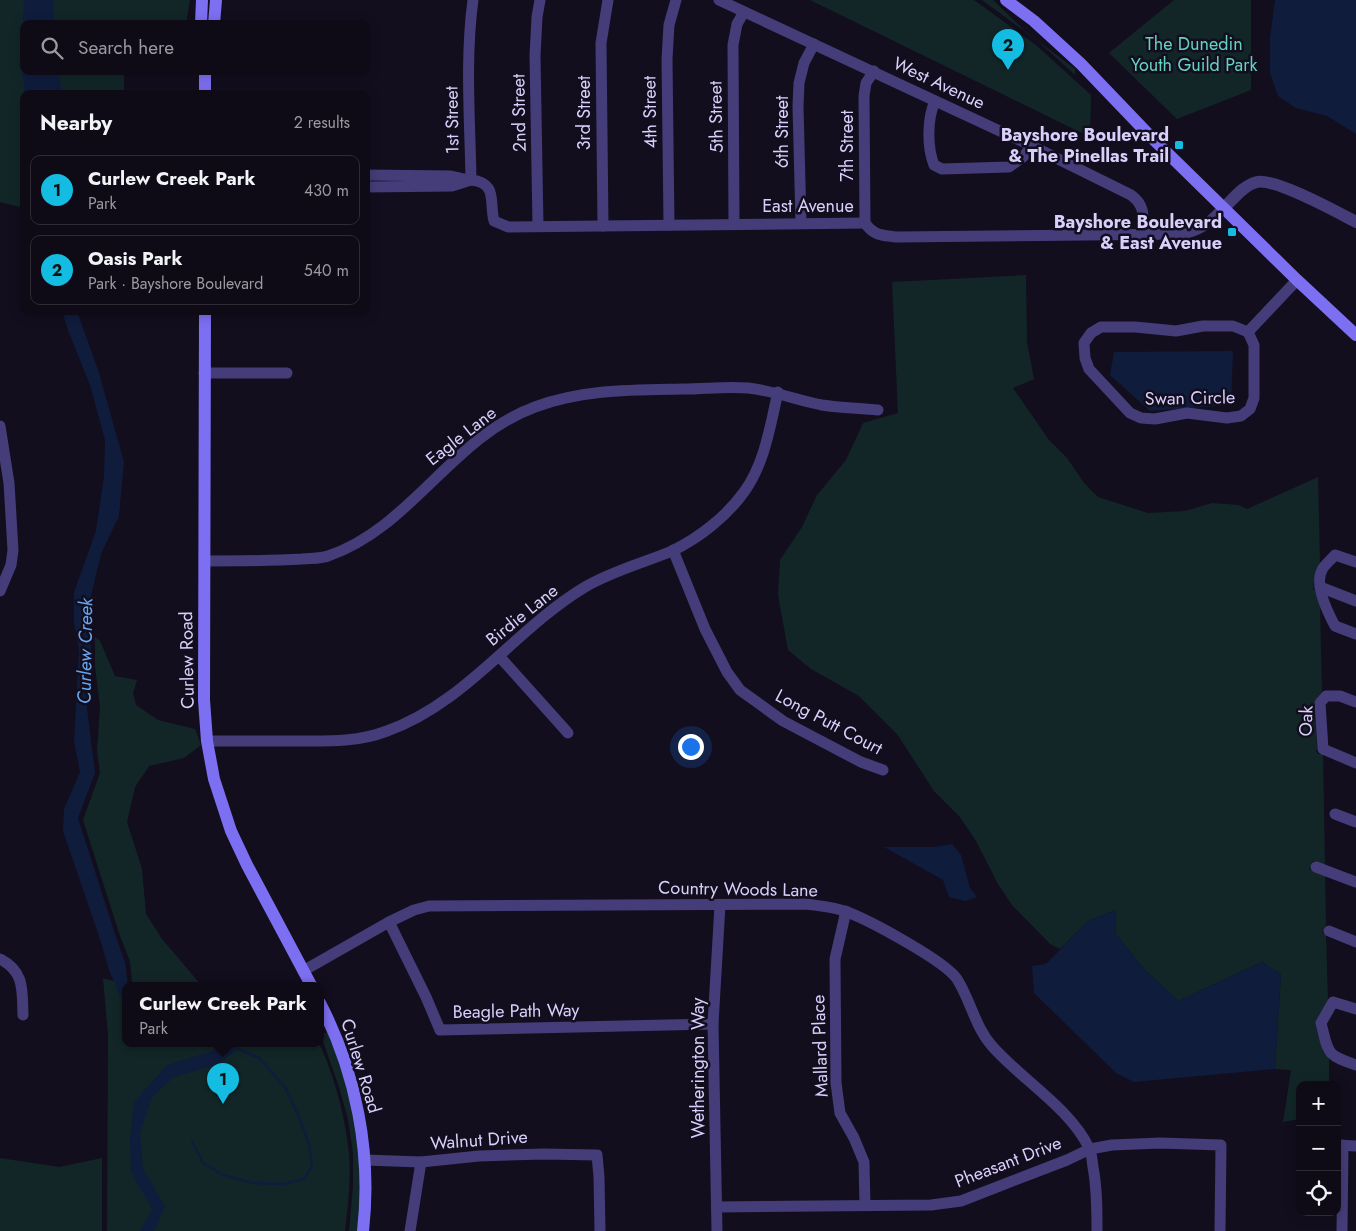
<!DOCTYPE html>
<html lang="en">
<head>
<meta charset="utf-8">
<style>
	:root { --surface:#0e0a16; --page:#17131f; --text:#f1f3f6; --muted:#9b9aa1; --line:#2e2b35; --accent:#14bce2 }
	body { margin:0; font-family:Jost,sans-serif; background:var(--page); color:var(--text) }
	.controls { position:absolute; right:15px; bottom:15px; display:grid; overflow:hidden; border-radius:10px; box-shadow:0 2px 12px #0003 }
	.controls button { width:45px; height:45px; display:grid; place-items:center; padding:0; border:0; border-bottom:1px solid var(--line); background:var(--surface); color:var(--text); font:25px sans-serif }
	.you { position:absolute; left:690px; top:746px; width:18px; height:18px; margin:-12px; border:4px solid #fff; border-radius:50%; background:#1a73e8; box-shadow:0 0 0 8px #1a73e833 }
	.badge { display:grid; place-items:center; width:32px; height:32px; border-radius:50%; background:var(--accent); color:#111; font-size:16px; font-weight:700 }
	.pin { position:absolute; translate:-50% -41px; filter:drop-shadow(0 1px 2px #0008) }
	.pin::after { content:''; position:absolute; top:26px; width:18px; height:15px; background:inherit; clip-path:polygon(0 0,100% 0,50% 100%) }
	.popup { position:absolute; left:122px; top:982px; width:202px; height:65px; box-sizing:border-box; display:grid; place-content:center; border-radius:10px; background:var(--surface); filter:drop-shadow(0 1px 4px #0005); font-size:16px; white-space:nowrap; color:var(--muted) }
	.popup b { font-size:19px; color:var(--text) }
	.popup::after { content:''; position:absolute; left:50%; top:100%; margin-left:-10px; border:10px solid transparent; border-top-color:var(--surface) }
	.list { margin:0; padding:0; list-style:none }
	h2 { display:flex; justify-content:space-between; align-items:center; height:65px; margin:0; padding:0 20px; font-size:21px }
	h2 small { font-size:16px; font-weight:400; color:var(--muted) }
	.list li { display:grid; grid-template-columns:32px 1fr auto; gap:15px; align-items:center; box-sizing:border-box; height:70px; margin:0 10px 10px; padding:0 10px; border:1px solid var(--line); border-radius:10px }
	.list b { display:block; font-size:19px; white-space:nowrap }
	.list p { margin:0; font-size:16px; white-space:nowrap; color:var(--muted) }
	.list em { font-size:16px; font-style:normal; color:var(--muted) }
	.icon { flex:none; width:28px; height:28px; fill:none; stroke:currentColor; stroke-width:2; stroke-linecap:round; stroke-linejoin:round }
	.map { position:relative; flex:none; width:1356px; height:1231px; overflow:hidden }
	.search { position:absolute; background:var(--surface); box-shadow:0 2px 12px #0003; left:20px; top:20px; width:350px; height:55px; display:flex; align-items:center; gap:12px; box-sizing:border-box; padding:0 18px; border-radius:10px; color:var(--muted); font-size:19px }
	.panel { position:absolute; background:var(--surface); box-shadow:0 2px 12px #0003; left:20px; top:90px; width:350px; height:225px; border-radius:10px }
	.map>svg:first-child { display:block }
	.green { fill:#122628 }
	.water { fill:#0f1c3c }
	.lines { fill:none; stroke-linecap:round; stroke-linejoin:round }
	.stream { stroke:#0f1c3c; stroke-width:2.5 }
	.minor { stroke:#443d79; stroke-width:11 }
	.tertiary { stroke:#443d79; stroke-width:12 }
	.secondary { stroke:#7d6ff2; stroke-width:12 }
	.poi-dot { fill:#14bce2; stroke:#120e1e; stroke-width:2 }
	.labels { text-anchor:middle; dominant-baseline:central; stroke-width:5; stroke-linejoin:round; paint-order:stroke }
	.park-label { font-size:18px; fill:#63d3c0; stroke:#120e1e }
	.street-label { font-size:18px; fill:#d8d0fb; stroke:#120e1e }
	.poi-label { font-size:18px; font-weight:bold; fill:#d8d0fb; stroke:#120e1e; text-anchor:end }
	.water-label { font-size:19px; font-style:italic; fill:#67a6f1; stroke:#120e1e }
</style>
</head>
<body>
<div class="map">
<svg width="1356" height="1231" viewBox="0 0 1356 1231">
	<rect width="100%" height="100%" fill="#120e1e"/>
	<g class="green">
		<path d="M0,0h190l-4,24h-162v47h100v23h-100v114l-24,-6z"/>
		<path d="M810,0h164l62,45 55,50 -1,42z"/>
		<path d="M982,0h11l32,31 50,38v6l-36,-33z"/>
		<path d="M1174,0h77v90l-74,29 -68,-66z"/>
		<path d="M1026,275l1,67 7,37 -21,9 36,52 18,18 17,25 14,14 50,16 37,-2 27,-8 27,2 8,4 71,-32 2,88 -4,5 -3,19 2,1 5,17 2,84 -8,12 3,45 -1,3 2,3h5l2,111 -12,-4 -4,8 16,7 1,49 -4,8 4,2 2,65 -12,24 7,28 6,6v27h-29v34l-17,3 8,-52 -16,-1 6,-95 -19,-12 -84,39 -34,-32 -29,-36 1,-23 -28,11 -28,28 -10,-5 -38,-39 -14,-21 -22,-43 -16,-24 -26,-26 -37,-57 -38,-38 -48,-27 -23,-19 -10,-55 2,-35 22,-33 15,-32 29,-35 17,-37 35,-10 -6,-131z"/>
		<path d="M95,637l5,4 15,35 22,4 -4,13 3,12 22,15 37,9 6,16 -17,13 -35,8 -14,21 -8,35 15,47 4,45 16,25 39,46h-59l-10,-3 -2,-21 -10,-25 -37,-116 17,-47 -3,-22 3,-44 -5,-41z"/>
		<path d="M103,978l24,7h-1v58h193c15,31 27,76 30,111 2,25 -1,52 -4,77h-238l1,-196z"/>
		<path d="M320,1033h9c10,30 23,61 27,93 5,35 4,70 2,105h-9l4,-45v-32l-5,-35 -9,-32z"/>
		<path d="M0,1158l59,9 43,-9v73h-102z"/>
	</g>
	<g class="water">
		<path d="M24,0h29l1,24h-30v47h34l4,23h-37l-4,-33z"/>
		<path d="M1275,0h81v134l-29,-18 -31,-8 -18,-12 -8,-23v-35z"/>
		<path d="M62,311h15l22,62 25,89 -5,54 -18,38 -12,50 2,46 -4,58 8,65 -17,45 38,119 9,25 3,23h-2l-1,15 -4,-2 -12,-28 -8,-28 -38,-111 1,-22 16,-37 -6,-31 5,-91 -5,-27v-31l22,-61 8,-55 1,-36 -15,-55 -22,-55z"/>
		<path d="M1233,351l-2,54 -81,6 -40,-36 4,-23z"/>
		<path d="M952,844l9,11 9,33 7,9 -12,4 -16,-4 -6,-17 -59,-33h50z"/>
		<path d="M1116,910l-1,23 29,36 34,32 84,-39 19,12 -6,95 -141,13 -18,-9 -82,-80 -2,-27 14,-2 42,-43z"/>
		<path d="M216,1043h21l1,6 -22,16 -42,12 -22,20 -12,37 3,35 22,37 -11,25h-14l12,-22 -21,-37 -1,-33 4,-37 33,-37 52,-16z"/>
	</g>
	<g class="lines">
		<path class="stream" d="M192,1141l11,22 20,12 30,8 30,1 21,-5 8,-12 -3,-22 -9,-26 -15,-32 -26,-29 -23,-10"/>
		<g class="minor">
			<path d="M473,0c-8,59 -3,120 -2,180 27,3 18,21 23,41l14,6 357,-4"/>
			<path d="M719,0l313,146 99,49c15,11 12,22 12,39"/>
			<path d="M935,101c-8,18 -8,46 -1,64l8,4 67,-2 14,-10 9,-11"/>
			<path d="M366,175l85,1 18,4"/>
			<path d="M366,187l86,-1 19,-6"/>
			<path d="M801,223l-3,-117 1,-23 5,-20 10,-19"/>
			<path d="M865,223c9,13 17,12 31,14l287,-3c20,-5 27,-12 41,-26"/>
			<path d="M865,223l-1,-127 2,-13 8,-12"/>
			<path d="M734,224l-1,-179 4,-21 7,-12"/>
			<path d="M669,225l-2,-166 2,-34 7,-25"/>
			<path d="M538,226l-3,-170 2,-39 3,-17"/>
			<path d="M603,226l-2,-183 7,-43"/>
			<path d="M1203,326h30l15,6 6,13v53l-4,11 -9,7 -14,2 -40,-5 -32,6 -14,-1 -11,-5 -41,-44 -4,-11 -1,-15 7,-10 10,-6h34l41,4z"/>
			<path d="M1248,332l49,-52"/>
			<path d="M204,373h83"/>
			<path d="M0,426l9,57 4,67 -2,15 -11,26"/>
			<path d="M673,550l32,79 22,43 13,18 43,31 78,41 22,8"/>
			<path d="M204,561c33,0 66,0 98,-2 8,-1 18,0 26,-3 83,-28 124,-119 207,-149 48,-18 98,-17 149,-18 21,0 43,-3 64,-1 27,3 48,12 74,17 18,3 38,3 56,5"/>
			<path d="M1356,562l-21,-7c-4,5 -11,10 -13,15 -8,15 6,43 13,56l21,8"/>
			<path d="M1320,587l36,14"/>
			<path d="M499,656l69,77"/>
			<path d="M1356,702l-16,-6h-14l-6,7 3,46 33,14"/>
			<path d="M207,741c28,0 56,0 83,0 34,0 66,2 97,-10 79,-28 128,-102 198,-144 27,-16 58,-24 87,-36 27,-13 55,-35 72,-59 21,-29 26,-66 34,-100"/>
			<path d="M1335,814l21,8"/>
			<path d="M1316,867l40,15"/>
			<path d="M846,911l-11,48 1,124 4,30 14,25 10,24 1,43"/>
			<path d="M389,922l37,75 14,33 273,-6"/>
			<path d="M1329,931l27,11"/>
			<path d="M0,959c25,13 22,31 23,56"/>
			<path d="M303,971l86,-49 25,-12 15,-4 377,-2c14,2 29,3 41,8 22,8 98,49 110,67 14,22 18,48 35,67 29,33 78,62 97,102 3,5 3,13 4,19 4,21 4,42 4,64"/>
			<path d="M1356,1009l-23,-7 -12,21c8,31 4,31 35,42"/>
			<path d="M1337,1145l19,1"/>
			<path d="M365,1160l56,2 58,-6 65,-2 53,1 2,22 1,54"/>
			<path d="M717,1207l214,-2 30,-4 106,-41 23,-11 22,-4 48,-2 61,2 -1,86"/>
			<path d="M410,1231l11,-69"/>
			<path d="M717,1231l-4,-207 7,-119"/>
			<path d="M1342,1231l1,-86"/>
		</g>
		<path class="tertiary" d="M1224,208c10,-10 20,-23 33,-26 18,-4 80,30 99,40"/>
		<g class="secondary">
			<path d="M1006,0l28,21 47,43 69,72 147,144 59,55"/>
			<path d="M201,24l1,-24"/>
			<path d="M214,24l2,-24"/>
			<path d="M205,71v23"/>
			<path d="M205,311l-1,389 3,41 7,38 17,52 16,34 64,120"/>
			<path d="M320,1003c36,69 52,150 43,228"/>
		</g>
	</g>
	<g class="poi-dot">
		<rect x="1174" y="140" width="10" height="10" rx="2.5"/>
		<rect x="1227" y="227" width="10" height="10" rx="2.5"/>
	</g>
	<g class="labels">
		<g class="park-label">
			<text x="1194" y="44">The Dunedin<tspan x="1194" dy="21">Youth Guild Park</tspan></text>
		</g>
		<g class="street-label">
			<text transform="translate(939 83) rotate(25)">West Avenue</text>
			<text transform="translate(650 112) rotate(-91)">4th Street</text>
			<text transform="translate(519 113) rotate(-91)">2nd Street</text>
			<text transform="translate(584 113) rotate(-90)">3rd Street</text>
			<text transform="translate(716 117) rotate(-91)">5th Street</text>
			<text transform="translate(452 120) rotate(-91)">1st Street</text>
			<text transform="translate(782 132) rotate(-90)">6th Street</text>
			<text transform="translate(847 146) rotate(-90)">7th Street</text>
			<text x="808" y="206">East Avenue</text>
			<text transform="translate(1190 398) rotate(-1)">Swan Circle</text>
			<text transform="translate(461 436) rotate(-38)">Eagle Lane</text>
			<text transform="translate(522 615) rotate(-39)">Birdie Lane</text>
			<text transform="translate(187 660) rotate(-91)">Curlew Road</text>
			<text transform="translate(1306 721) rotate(-88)">Oak</text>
			<text transform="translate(829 722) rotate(28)">Long Putt Court</text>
			<text transform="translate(738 889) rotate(1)">Country Woods Lane</text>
			<text transform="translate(516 1011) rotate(-1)">Beagle Path Way</text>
			<text transform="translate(820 1046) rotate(-92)">Mallard Place</text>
			<text transform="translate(361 1066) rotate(73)">Curlew Road</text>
			<text transform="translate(698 1068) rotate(-90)">Wetherington Way</text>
			<text transform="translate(479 1140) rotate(-4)">Walnut Drive</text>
			<text transform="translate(1008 1162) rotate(-21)">Pheasant Drive</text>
		</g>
		<g class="poi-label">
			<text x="1169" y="135">Bayshore Boulevard<tspan x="1169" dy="21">&amp; The Pinellas Trail</tspan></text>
			<text x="1222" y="222">Bayshore Boulevard<tspan x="1222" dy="21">&amp; East Avenue</tspan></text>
		</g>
		<g class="water-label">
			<text transform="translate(85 651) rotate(-89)">Curlew Creek</text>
		</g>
	</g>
</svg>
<div class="controls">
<button>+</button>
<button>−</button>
<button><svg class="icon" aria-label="locate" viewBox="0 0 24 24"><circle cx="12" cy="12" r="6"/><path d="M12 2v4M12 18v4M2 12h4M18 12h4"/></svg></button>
</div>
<div class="you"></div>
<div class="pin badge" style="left:223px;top:1104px">1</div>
<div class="popup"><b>Curlew Creek Park</b>Park</div>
<div class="pin badge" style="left:1008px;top:70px">2</div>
<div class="search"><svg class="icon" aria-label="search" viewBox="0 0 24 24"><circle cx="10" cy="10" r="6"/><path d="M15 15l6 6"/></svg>Search here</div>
<section class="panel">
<h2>Nearby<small>2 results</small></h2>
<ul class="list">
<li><span class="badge">1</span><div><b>Curlew Creek Park</b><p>Park</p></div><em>430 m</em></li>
<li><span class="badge">2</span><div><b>Oasis Park</b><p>Park · Bayshore Boulevard</p></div><em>540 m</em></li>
</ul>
</section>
</div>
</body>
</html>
